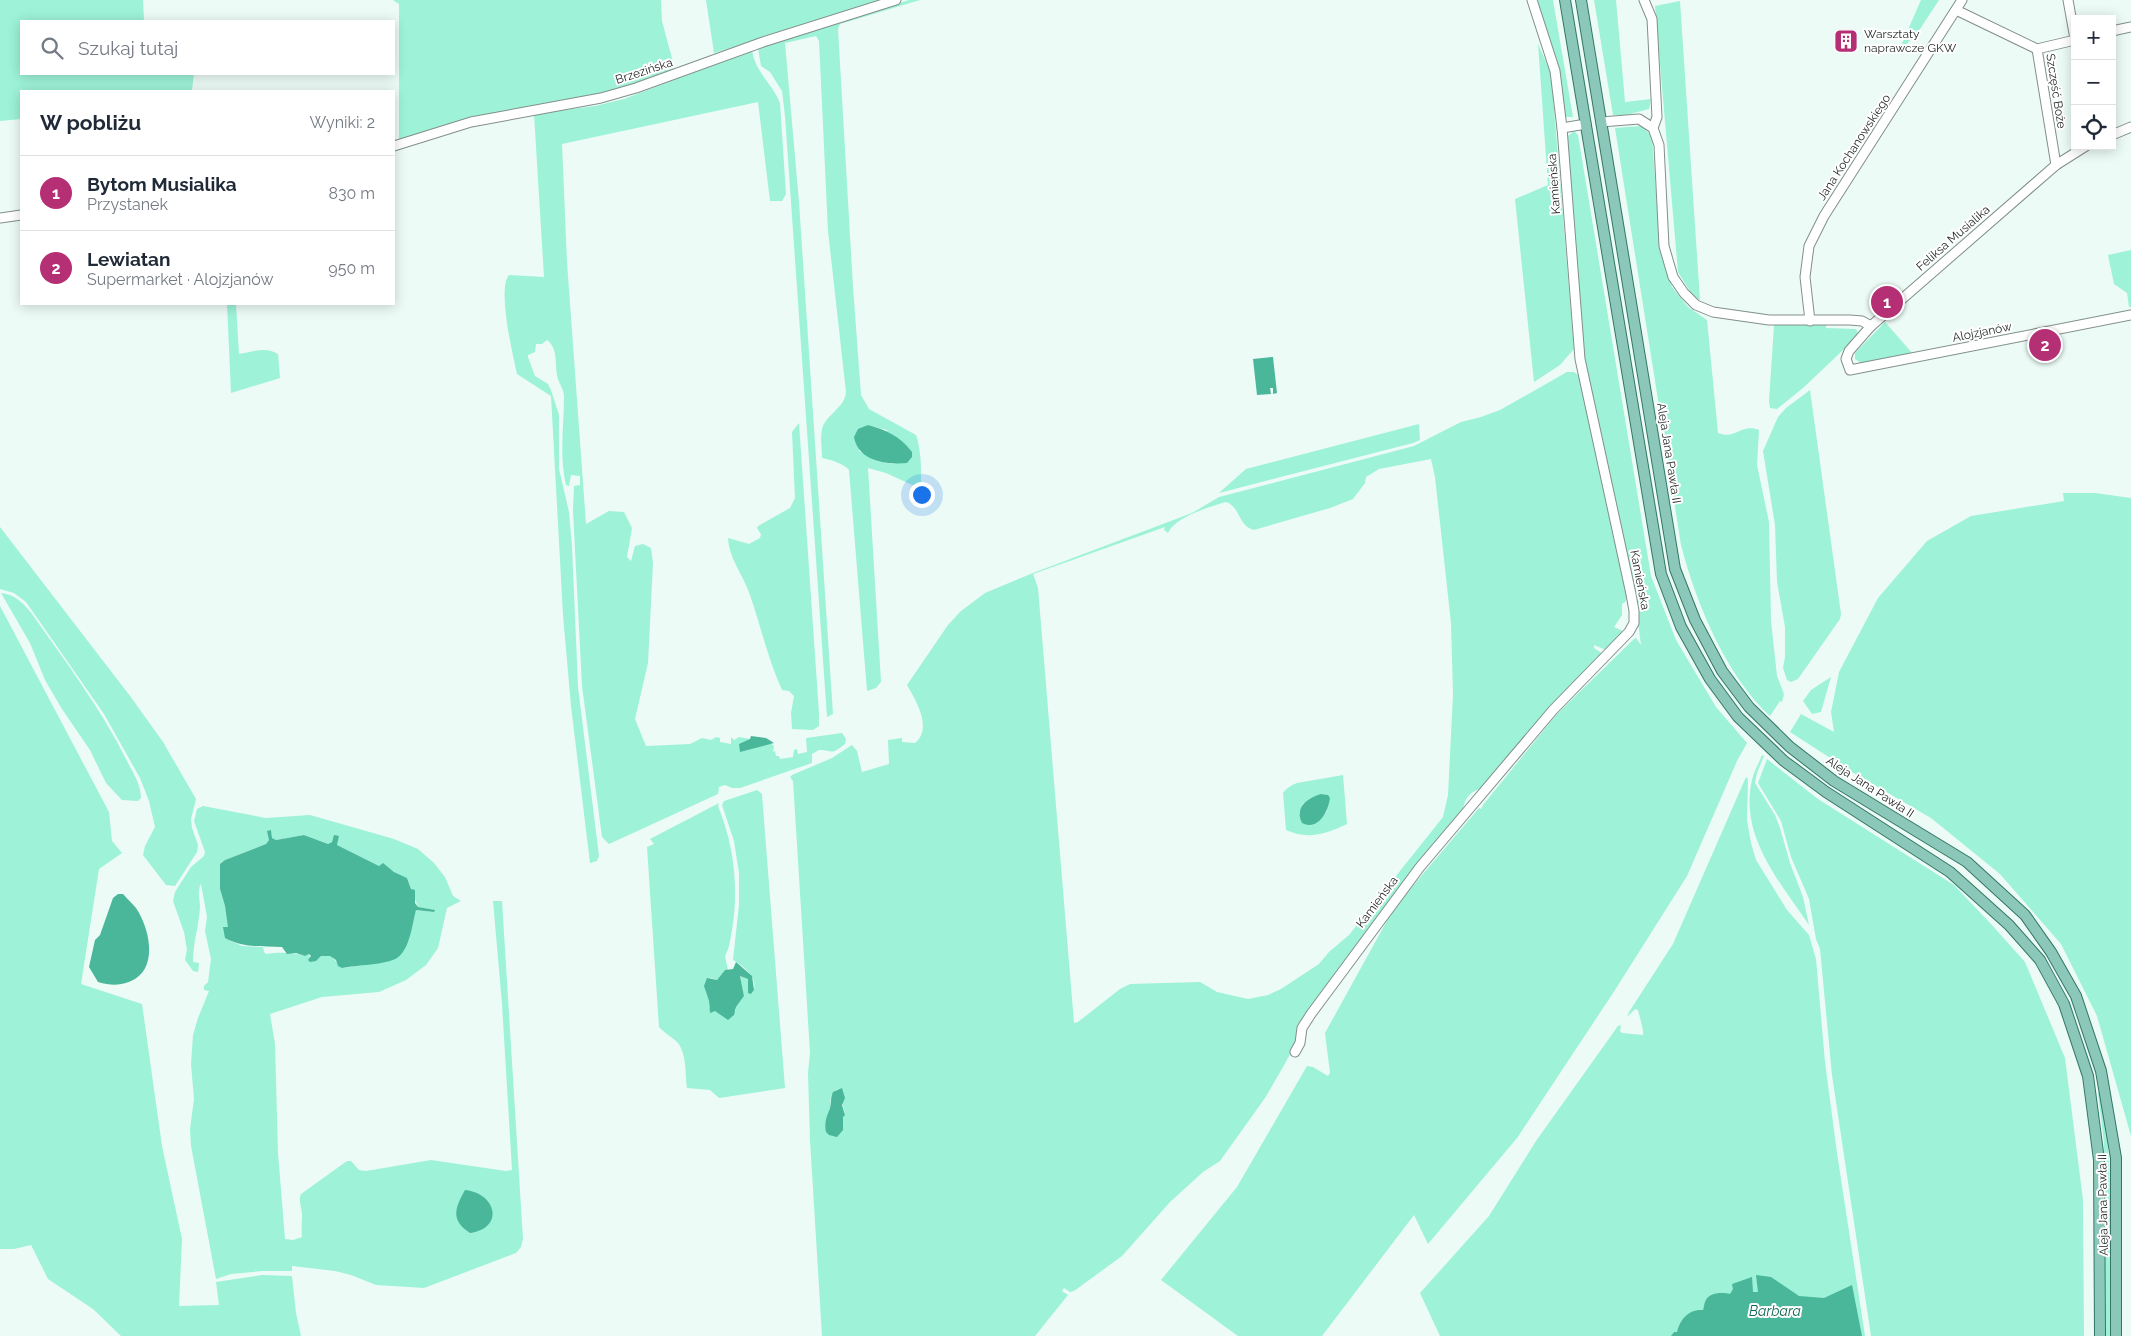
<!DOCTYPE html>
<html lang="pl">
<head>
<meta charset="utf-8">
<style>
	:root { --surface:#fff; --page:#f2f2f3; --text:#1f2937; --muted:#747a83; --line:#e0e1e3; --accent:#b52f75 }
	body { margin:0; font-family:Raleway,sans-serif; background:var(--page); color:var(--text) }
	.controls { position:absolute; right:15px; top:15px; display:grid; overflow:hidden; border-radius:0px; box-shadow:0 2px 12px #0003 }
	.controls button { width:45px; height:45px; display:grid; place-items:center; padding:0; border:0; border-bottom:1px solid var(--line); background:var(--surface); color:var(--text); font:25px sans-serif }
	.you { position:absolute; left:921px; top:494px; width:18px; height:18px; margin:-12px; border:4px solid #fff; border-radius:50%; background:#1a73e8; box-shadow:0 0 0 8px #1a73e833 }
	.badge { display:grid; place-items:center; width:32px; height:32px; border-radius:50%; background:var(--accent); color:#fff; font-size:16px; font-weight:700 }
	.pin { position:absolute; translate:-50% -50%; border:2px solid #fff; box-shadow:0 1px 5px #0006 }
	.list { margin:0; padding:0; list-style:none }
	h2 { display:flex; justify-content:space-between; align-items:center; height:65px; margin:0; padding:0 20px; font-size:21px }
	h2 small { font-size:16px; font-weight:400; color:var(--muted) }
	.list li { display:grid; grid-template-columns:32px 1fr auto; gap:15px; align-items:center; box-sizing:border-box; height:75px; padding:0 20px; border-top:1px solid var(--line) }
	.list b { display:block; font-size:19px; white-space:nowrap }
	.list p { margin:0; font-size:16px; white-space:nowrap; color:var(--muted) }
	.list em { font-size:16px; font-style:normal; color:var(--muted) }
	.icon { flex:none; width:28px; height:28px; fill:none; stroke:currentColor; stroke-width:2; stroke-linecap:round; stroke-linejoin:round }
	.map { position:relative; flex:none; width:2131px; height:1336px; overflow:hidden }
	.search { position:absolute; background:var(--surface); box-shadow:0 2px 12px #0003; left:20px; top:20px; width:375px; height:55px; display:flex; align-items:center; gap:12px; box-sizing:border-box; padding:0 18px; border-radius:0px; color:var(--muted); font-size:19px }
	.panel { position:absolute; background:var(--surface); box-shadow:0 2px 12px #0003; left:20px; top:90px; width:375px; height:215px; border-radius:0px }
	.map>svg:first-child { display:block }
	.green { fill:#9df2d8; fill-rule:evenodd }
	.water { fill:#4ab69a }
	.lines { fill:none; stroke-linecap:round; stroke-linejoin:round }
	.minor-casing { stroke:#828f8a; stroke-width:11 }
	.major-casing { stroke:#347766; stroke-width:12 }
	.minor { stroke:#fff; stroke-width:9 }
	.major { stroke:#8cc8b9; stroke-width:10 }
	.labels { text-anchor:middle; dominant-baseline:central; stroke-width:4; stroke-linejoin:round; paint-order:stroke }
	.poi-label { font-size:12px; fill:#1f2422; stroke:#fff; text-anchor:start }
	.street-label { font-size:12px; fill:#1f2422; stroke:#fff }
	.water-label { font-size:14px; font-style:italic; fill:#106653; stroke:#fff }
</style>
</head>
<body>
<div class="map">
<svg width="2131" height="1336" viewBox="0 0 2131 1336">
	<rect width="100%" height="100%" fill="#ecfbf6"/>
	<g class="green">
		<path d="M0,0h143l1,21h-123v53h173l-2,16 -171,1v28l-21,2z"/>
		<path d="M393,0h268l1,21 12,45 -5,10 -33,12 -165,34 -72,22v-140z"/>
		<path d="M706,0h183l-175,53z"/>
		<path d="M909,0h11l-80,24 -2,5 15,258 8,108 8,14 47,26c6,18 5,36 5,54l-35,-16 -18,-5 13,214 -5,6 -9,3 -18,-221c-6,-7 -18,-10 -27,-12 0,-9 -2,-20 0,-29 4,-15 23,-21 24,-37l-18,-161 -9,-190 -3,-5 -31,7 14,159 34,512 -6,3 -42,-601 -3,-25 -12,-19 -9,-6 -3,-18zM867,425l20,5 6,34 -16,-3 -18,-10z"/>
		<path d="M1536,0h17l20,117h-8l-7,-51z"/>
		<path d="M1594,0h22l9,102 26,-3 -2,10 -23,6h-13z"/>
		<path d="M1921,0h18l-19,29 -23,26z"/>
		<path d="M1680,1l20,299 -7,-4 -15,-24 -23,-266z"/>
		<path d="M1538,44l13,29 23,276 -14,16 -26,17 -19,-183 33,-14z"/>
		<path d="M752,50c3,22 20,33 28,53l6,91 -4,7h-12l-12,-99 -196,42 5,118 19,262 23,-13 15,1 8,16 -5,29 4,4 4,-15 8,-2 8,4 2,15 -5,100 -13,56 11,27 44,-2 12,-6 9,2 5,-3 4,1v4l11,2v-7l3,3 5,-3 11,2 -5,4 5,6 20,-6 4,3 -1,6 2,-1 1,5h3l1,3 13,-2 1,-7 3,-1 1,5 9,-2 -1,-14 36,-5 4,6 -1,5c-15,12 -11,6 -26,6l-7,4v9l-72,25h-8l-7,-3 -6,2 -1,7 -109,50 -7,-7 -20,-151 -9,-175 1,-25 6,-1v-9l-9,-1 -2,11 -3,-1c-7,-29 -2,-59 -2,-88 0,-9 -6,-14 -7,-22 -2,-12 1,-27 -10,-35l-5,4h-6l-1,8 -7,3v2l7,19 13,8 3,6 8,25v54l10,43 3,34 6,141 21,169 -2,5 -7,2 -19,-157 -8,-91 -12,-219 -34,-22c-4,-19 -20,-85 -8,-99l35,2 -10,-163 61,-8 29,-7z"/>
		<path d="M1641,126l11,10 8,112 12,39 16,20 19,13 11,113c18,7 23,-10 41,-3l-2,35 12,57 2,99 6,55 7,18 -2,8 -2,-1 -10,15c-44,-40 -74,-113 -89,-171l-66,-417z"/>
		<path d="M1574,131l4,4 73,441 25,64 40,67 31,36 -10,18 -50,115 -72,114 -98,148 -89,106 -14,-29 -92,121h-84l-77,-56 76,-93 70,-121 6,1 15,9 2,-3 -5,-40 69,-125 85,-100 2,1 2,-4 73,-90 78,-76 2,-1 5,7 -5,-38 -21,-92 -30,-156 -18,-196 1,-27z"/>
		<path d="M2131,250v57h-2l-2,-14 -13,-9 -6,-29z"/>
		<path d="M227,304h9l3,50c13,-2 27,-8 39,0l2,24 -49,15z"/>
		<path d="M1885,322l28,32 -52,9 -6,-4v-6z"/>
		<path d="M1774,325h52v3l30,1 3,6 -56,53 -26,21 -7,-1 -1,-7z"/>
		<path d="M1567,372h7l7,5 48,218 -4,7 -3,2v11l-8,12 11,5 -19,18 -12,-5v3l9,6 -123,135c-11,3 -15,10 -17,20l-90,114 -64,89 -12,13 -1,18 -13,24 -18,31 -45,63 -17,11 -33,30 -48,54 -48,35 -4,1 -6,-4 -2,3 6,4 -33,41h-213l-12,-196 -2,-67 2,-20 -17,-272 -3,-4 2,-2 40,-17 20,-13 5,6 5,21 27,-8 -1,-24 14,-2v4l13,1c18,-15 1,-42 -8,-58l41,-60 13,-14 24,-18 48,-20 159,-60 27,-16 195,-51 47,-24 20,-5 19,-7zM1431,459l4,18 16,146 2,72 -5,100 -5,22 -94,118 -20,17 -10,12 -38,25 -13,6 -20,4 -31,-7 -17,-10 -70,2 -10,5 -42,33 -4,1 -36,-435 -5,-14 132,-47 -1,3 4,3c7,-16 41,-26 58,-31 14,4 12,24 28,28l76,-22 23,-9 12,-16 1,-6 13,-8zM838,1089l7,24 -2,3v14l-14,-21 2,-2c-1,-8 -1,-13 7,-18z"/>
		<path d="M1810,390l31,224 -1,5 -42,60 -7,3 -4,-2 -4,-12 2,-11v-30l-8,-45 -2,-57 -12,-74 15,-34 8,-9z"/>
		<path d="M799,423l20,290v13l-6,4 -21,-1 -1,-16 3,-17 -5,-5 -7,-1c-14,-31 -21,-63 -32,-95 -6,-19 -21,-36 -22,-57l21,6 11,-6 1,-4 -4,-6 1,-2 32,-18 5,-10 -3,-66z"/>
		<path d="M1419,424l1,16 -7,3 -194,50 27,-24z"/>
		<path d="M2063,493h32l36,5v638l-34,-120 -36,-72 -61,-70 -69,-56 -79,-46 -62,-40 11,-18 33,18 -3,-20 8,-40 39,-74 49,-57 44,-25 93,-15z"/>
		<path d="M0,527l130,169 33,46 33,57 -5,20 1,9 6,17 -1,7 -22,34 -9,-1 -23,-30 2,-9 10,-19 -6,-26 -9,-23 -36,-64 -78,-112 -12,-9 -14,-4z"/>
		<path d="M1,593c15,2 22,10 31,21 33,47 68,93 94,145 6,12 15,25 15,39l-3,3 -16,-1 -16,-17 -16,-33 -28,-41 -17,-29 -15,-37z"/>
		<path d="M0,606l109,206 3,29 10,12 -23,16 -18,115 61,20 20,142 20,93 -3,67 40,-1 -3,-23 46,-7 30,1 4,37 5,23h-180l-28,-27 -45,-30 -17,-34 -17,4h-14z"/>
		<path d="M1831,677l-10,35 -9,2 -9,-13 8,-11z"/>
		<path d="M1762,755l2,1 -7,17 -2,10 20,32 5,13 10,35 13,34 6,28c-29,-43 -70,-89 -57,-145 2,-9 7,-17 10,-25z"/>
		<path d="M1767,759l51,40 136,86 37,39 34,38 40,96 18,142 1,136h-213l-39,-261 -12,-126 -4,-10 -7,-40 -18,-42 -10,-36 -23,-38z"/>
		<path d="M1343,775l4,49c-21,10 -39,16 -61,6l-3,-37c4,-5 8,-8 14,-10zM1321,794l6,1 3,3 -4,15 -27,1 4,-10z"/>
		<path d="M1746,777l2,2 -1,41 4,23 5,17 31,50 22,25 7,24 9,103 12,91 28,183h-425l-20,-43 69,-77 47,-75 82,-115 3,-1 -1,6 2,2 21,2c1,-5 -4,-20 -5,-25l-3,-1 -8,8 2,-5 44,-68z"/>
		<path d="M757,790l5,4 3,39 20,255 -66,10 -9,-8 -23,-2c-2,-14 0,-33 -9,-45 -5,-6 -13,-9 -19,-16l-12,-180 7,-3 -4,-5 69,-36 -1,3c16,39 21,82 14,124 -2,9 -2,17 -7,26l3,14h-3l-8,10 -7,-2 -5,11 4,12v6l5,4h22v-4l8,-11 -4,-20 8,3 3,15c11,-13 -7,-28 -18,-34l6,-55v-32l-5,-32 -12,-36 2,-4z"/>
		<path d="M203,806l63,12 44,-3 84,24 24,10 16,14 11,14 8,19 8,5 -14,7 -9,40 -12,17 -20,15 -27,12 -57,5 -52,17 5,30 3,109 7,86 8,1 9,-3c-1,-8 0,-14 0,-22 0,-8 -4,-13 -1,-21l46,-33h4l8,9 7,1 65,-11 75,11 6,-1 -10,-166 -9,-103h9l21,338 -2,8 -5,6 -92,35 -48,-3 -25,-10 -16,-4 -43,-5v5h-29l-32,3 -15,5 -25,-133 -1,-17 4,-30 -3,-35 2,-29 5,-17 11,-27 -5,-1v-4l4,-4 3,-23 -6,-28 2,-14 -6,-33c-4,6 -1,15 -1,23 -1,19 -7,35 -7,55l6,1 -1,9 -5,-1 -8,-11 2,-10 -3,-18 -11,-31 2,-9 16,-25 13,-11 1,-4 -11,-31 3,-12zM271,830l1,8 4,2 28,-5 24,9 4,-2 1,-4 6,-2 -2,9 42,21 4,-2 11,8 13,6 11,29 16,3v2l-18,-2 -8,30 -30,23 -36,5 -11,-12h-10l-5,5 -6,-3 -1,-4 -4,2c-12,-4 -27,-4 -39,-2l-2,-2 -1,-5 -21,-1 -11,-5 -6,-35 -5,-17v-25l5,-4 41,-16 3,-4z"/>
		<path d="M2102,1092c12,81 8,163 8,244h-4l-2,-193 -6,-50z"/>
	</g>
	<g class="water">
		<path d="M1273,357l4,36 -4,1v-6h-3l1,6 -14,1 -4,-36z"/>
		<path d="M868,425c18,5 32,11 44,27v5l-5,6c-21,2 -49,-2 -53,-26l4,-8z"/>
		<path d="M751,736l15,2 8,5 -34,9 -1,-8 11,-5z"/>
		<path d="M1321,794l7,1 2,3c-2,14 -12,33 -28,25 -8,-16 6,-25 19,-29z"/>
		<path d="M271,830l1,8 4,2 28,-5 24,9 4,-2 2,-7 5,1 -2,9 42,21 4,-3 11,9 13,6 4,11 4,1v13l3,4 17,3 -1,2 -18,-2c-4,15 -6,39 -19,48 -11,7 -41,7 -55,10l-4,-2 -2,-6 -6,-4h-9l-5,5 -6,1 -2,-2 3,-4 -2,-2 -4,2 -9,-3 -9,1 -5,-7c-22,-1 -38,1 -57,-9l-2,-11h5l-3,-21 -5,-17v-25l5,-4 41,-16 3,-4 -2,-9z"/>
		<path d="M118,894h5c4,5 9,9 13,14 13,19 22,57 -1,71 -12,7 -23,7 -37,3l-9,-15 6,-27 5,-5 13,-37z"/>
		<path d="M736,962l16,14 2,14 -3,4 -3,-1v-14l-8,-3 4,20 -8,11 -2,8 -6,5 -13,-9 -5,2 -1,-12 -5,-15 3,-8 10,2 8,-10 8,-1z"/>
		<path d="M842,1088l3,10 -3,7 3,10 -2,2v13l-6,7 -8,-2 -3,-3c-2,-10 1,-16 4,-24 2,-6 0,-10 3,-16z"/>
		<path d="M465,1190c31,3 40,38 5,43 -20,-13 -15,-25 -5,-43z"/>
		<path d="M1756,1275l15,2 28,19 25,2 28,-13 10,51h-191l3,-4h3c3,-12 11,-23 26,-22 1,-3 1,-5 2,-8 3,-10 17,-10 25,-8l3,-5 -1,-5 20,-7 1,15h5z"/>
	</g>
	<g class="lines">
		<g class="minor-casing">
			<g id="minor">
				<path d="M1644,0l8,19 5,98 -4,11 6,17 5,101 9,31 11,16 12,12 17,7 56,8h81l12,1 9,5"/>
				<path d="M2068,0l7,39"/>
				<path d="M1956,10l81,39 38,-9"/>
				<path d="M2112,31l19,-4"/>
				<path d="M2037,49l19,116"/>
				<path d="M1601,122l38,-3 14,9"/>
				<path d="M1562,128l24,-4"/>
				<path d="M2112,135l19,-8"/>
				<path d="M394,146l77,-24 130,-24 35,-10 127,-46 133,-42"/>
				<path d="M2086,146l-30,19 -185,161 -22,25 -3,8 4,11 281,-55"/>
				<path d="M0,218l21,-3"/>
				<path d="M1810,321l-5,-44 4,-31 15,-30 138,-216"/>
				<path d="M1295,1052l5,-9 2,-15 9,-14 109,-147 133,-157 76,-78 5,-9v-12l-3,-17 -51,-235 -18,-231 -7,-57 -23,-71"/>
			</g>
		</g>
		<g class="major-casing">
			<g id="major">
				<path d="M1565,0l96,574 20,53 29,52 28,38 46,44 42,31 124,80 59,53 31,35 24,44 24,72 11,84 1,176"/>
				<path d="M1581,0l94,569 20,51 27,51 27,36 41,40 44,34 133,81 58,53 26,37 25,44 25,75 15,87v178"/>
			</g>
		</g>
		<use href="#minor" class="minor"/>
		<use href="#major" class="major"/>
	</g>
	<defs>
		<g id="building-square" transform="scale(1.25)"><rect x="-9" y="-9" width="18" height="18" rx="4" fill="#b52f75" stroke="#fff"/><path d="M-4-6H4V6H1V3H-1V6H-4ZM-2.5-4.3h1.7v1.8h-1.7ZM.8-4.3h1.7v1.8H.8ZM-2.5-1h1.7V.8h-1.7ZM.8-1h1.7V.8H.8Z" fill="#fff"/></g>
	</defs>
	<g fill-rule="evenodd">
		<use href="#building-square" x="1846" y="41"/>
	</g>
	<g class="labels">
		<g class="poi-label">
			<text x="1864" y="34">Warsztaty<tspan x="1864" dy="14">naprawcze GKW</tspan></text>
		</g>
		<g class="street-label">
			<text transform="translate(644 71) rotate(-18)">Brzezińska</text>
			<text transform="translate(2056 91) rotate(81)">Szczęść Boże</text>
			<text transform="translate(1854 147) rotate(-57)">Jana Kochanowskiego</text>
			<text transform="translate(1554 184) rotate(-94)">Kamieńska</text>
			<text transform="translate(1953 238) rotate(-41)">Feliksa Musialika</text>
			<text transform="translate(1982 332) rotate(-11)">Alojzjanów</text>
			<text transform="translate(1669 453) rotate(81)">Aleja Jana Pawła II</text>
			<text transform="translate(1640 580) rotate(79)">Kamieńska</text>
			<text transform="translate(1870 787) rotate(33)">Aleja Jana Pawła II</text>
			<text transform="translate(1377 902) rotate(-53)">Kamieńska</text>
			<text transform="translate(2103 1205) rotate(-91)">Aleja Jana Pawła II</text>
		</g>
		<g class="water-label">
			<text x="1775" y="1311">Barbara</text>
		</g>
	</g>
</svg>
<div class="controls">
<button>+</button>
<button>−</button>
<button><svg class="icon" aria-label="locate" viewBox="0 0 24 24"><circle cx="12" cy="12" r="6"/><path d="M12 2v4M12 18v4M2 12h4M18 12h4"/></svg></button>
</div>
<div class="you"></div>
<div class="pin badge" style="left:1887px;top:302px">1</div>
<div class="pin badge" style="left:2045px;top:345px">2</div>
<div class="search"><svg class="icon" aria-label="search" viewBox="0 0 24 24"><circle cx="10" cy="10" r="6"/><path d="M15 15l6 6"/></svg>Szukaj tutaj</div>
<section class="panel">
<h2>W pobliżu<small>Wyniki: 2</small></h2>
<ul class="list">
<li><span class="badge">1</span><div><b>Bytom Musialika</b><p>Przystanek</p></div><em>830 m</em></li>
<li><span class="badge">2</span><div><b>Lewiatan</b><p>Supermarket · Alojzjanów</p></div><em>950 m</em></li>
</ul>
</section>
</div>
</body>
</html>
